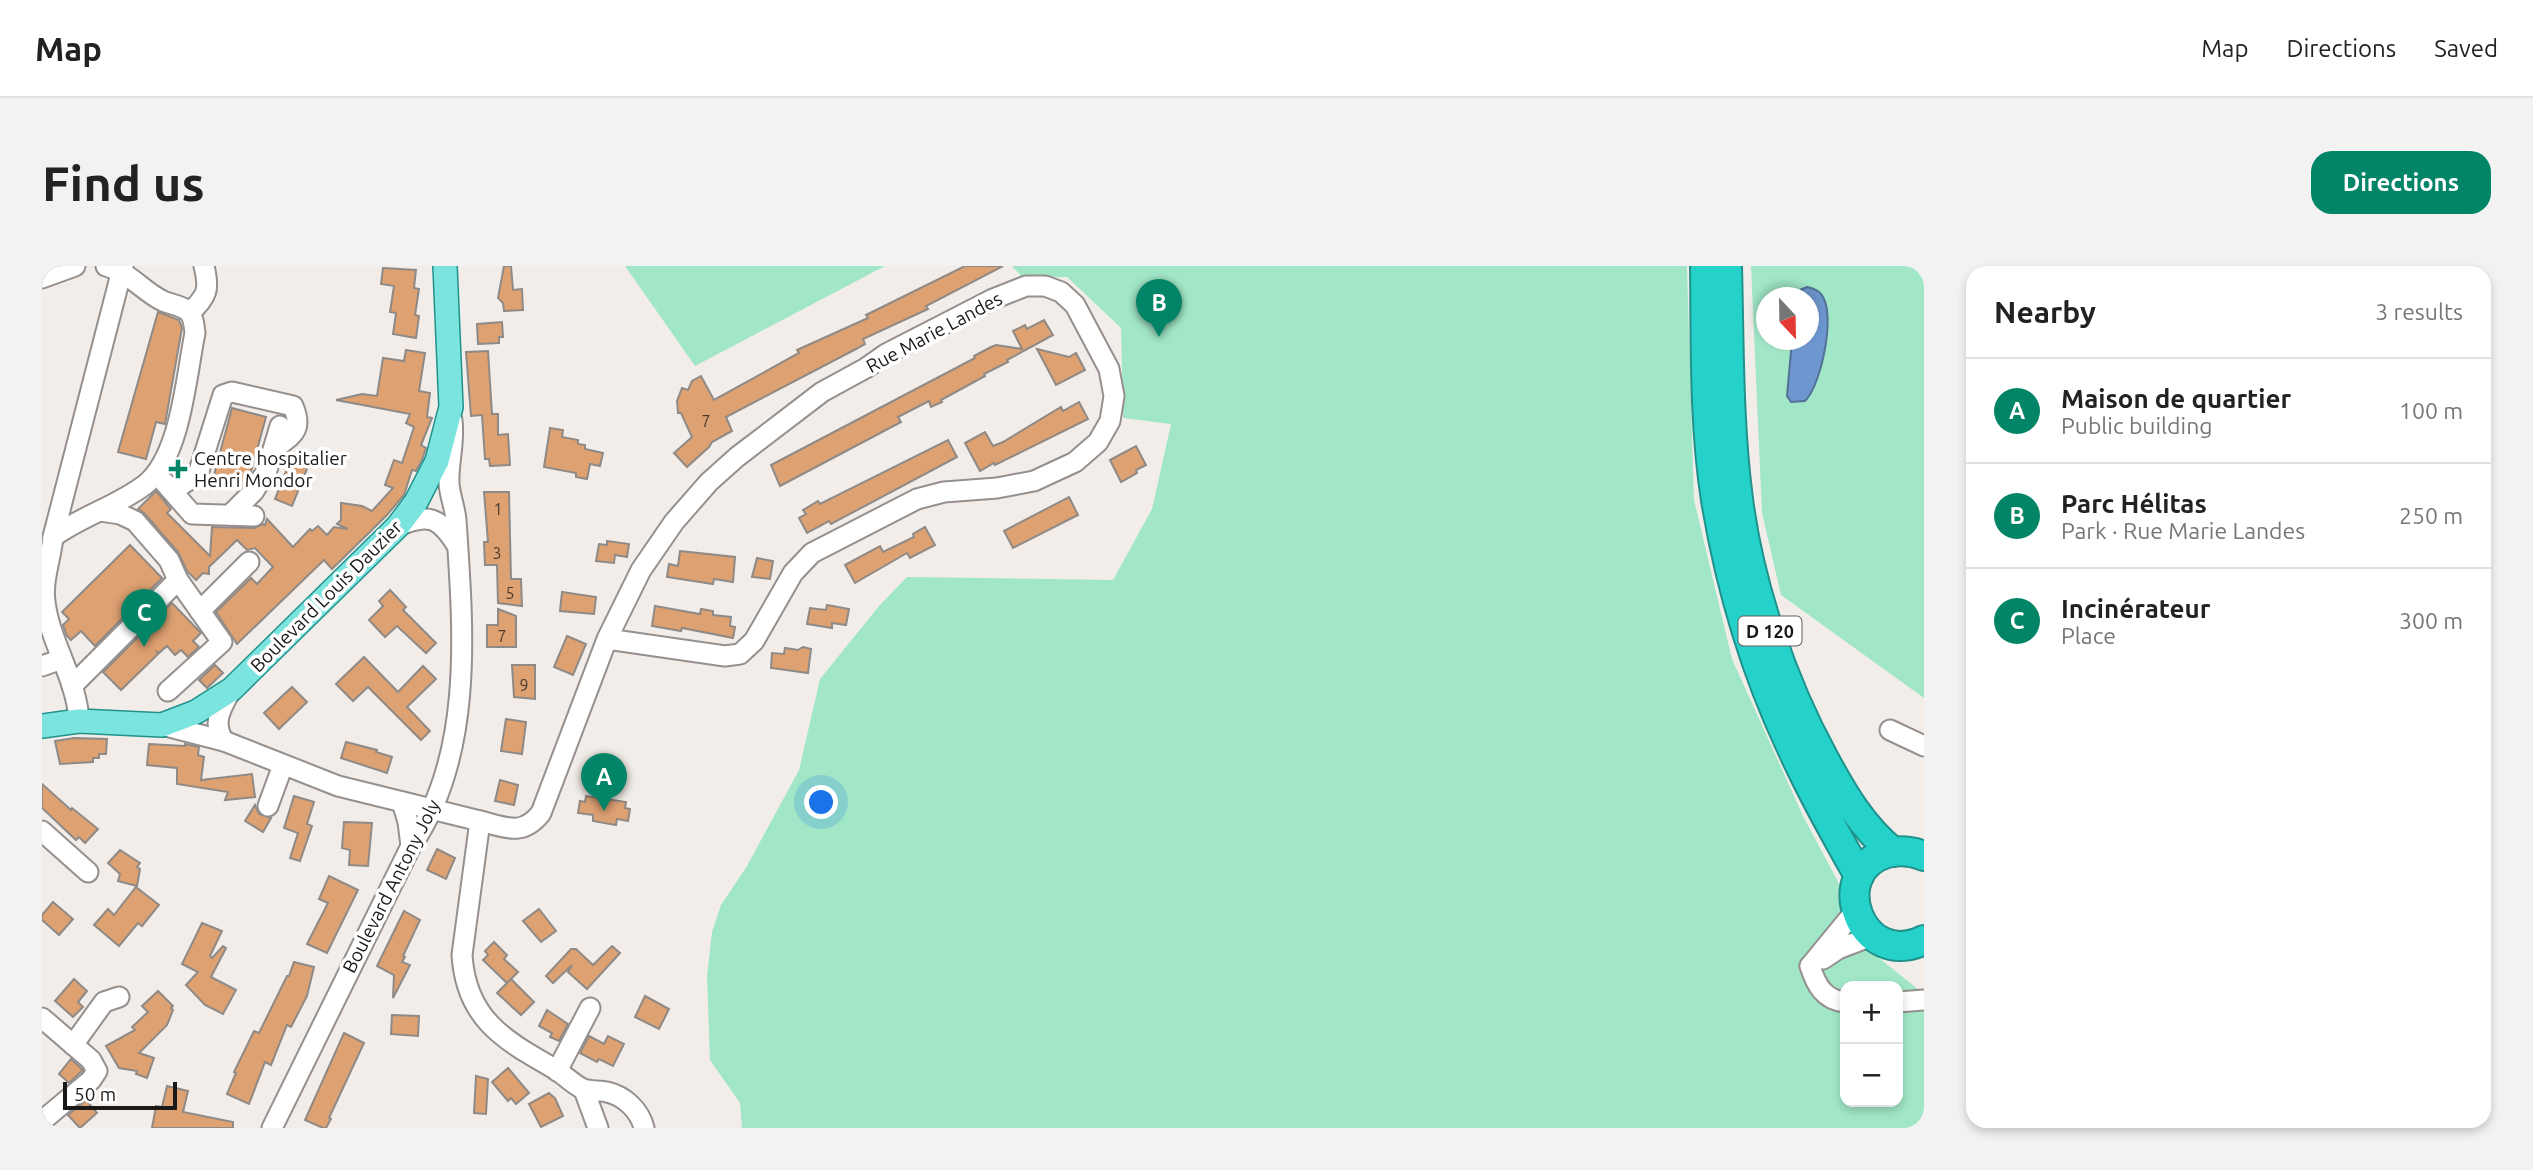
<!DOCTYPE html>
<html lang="en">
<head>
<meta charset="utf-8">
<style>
	:root { --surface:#fff; --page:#f2f2f2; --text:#222; --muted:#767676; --line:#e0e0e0; --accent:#028466 }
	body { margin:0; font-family:Ubuntu,sans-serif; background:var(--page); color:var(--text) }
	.controls { position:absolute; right:21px; bottom:21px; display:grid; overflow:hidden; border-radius:14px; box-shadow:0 4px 10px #0003 }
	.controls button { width:63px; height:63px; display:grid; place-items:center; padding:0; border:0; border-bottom:2px solid var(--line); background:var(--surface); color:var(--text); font:35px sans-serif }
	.compass { position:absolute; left:1714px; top:21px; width:63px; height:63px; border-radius:50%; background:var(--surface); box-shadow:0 4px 10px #0003; rotate:158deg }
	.scale { position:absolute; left:21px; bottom:18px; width:114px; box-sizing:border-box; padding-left:7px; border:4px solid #1b1918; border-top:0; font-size:19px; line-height:24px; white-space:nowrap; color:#1b1918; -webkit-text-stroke:5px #fff; paint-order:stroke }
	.you { position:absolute; left:780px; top:537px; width:24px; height:24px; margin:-18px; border:5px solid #fff; border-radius:50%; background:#1a73e8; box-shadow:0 0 0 10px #1a73e833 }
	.badge { display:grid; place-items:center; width:46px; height:46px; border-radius:50%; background:var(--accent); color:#fff; font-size:23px; font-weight:700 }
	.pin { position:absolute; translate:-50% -58px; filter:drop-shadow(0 2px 4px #0008) }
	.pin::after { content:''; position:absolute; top:37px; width:24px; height:21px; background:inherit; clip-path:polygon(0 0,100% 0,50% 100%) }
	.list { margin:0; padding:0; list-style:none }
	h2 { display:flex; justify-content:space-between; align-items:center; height:91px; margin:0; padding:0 28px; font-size:30px }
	h2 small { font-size:23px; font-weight:400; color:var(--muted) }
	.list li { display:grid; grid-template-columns:46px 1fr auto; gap:21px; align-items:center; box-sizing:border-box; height:105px; padding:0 28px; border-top:2px solid var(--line) }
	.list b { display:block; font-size:26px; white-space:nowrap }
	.list p { margin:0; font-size:23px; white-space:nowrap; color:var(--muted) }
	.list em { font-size:23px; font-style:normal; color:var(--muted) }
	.map { position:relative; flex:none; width:1882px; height:862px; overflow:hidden; border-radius:21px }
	header { display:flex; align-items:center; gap:42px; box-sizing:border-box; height:98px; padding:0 35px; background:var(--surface); border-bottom:2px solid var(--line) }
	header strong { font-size:33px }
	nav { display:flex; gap:38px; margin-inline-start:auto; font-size:24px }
	.intro { display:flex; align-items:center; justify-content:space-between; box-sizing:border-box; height:168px; padding:0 42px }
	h1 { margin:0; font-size:49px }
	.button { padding:18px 32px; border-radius:21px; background:var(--accent); color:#fff; font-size:24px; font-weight:700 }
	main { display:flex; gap:42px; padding:0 42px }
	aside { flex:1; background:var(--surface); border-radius:21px; box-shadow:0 4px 10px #0003 }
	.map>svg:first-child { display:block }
	.green { fill:#a1e7c7; fill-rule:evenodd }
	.water { fill:#6d97ce; stroke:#547197; stroke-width:2 }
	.building { fill:#dda172; stroke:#8f8a86; stroke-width:2 }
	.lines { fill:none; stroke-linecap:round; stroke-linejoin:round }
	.minor-casing { stroke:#95908d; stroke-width:23 }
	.major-casing { stroke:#21918c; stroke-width:26 }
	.highway-casing { stroke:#21918c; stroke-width:32 }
	.minor { stroke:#fff; stroke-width:19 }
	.major { stroke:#7ce4df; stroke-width:23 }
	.highway { stroke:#24d2ca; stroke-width:28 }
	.poi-dot { fill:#028466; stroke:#fff; stroke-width:2.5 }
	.labels { text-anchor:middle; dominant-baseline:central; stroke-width:7; stroke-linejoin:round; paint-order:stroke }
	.number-label { font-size:16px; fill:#4c3b2e }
	.shield { fill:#fff; stroke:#5f5e5d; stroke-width:2 }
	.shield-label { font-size:18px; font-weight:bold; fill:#1b1918 }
	.street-label { font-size:19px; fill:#1b1918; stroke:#fff }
	.poi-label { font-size:19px; fill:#1b1918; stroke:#fff; text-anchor:start }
</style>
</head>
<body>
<header>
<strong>Map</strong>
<nav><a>Map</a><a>Directions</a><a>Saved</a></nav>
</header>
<div class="intro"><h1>Find us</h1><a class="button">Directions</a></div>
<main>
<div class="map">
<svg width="1882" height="862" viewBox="0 0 1882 862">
	<rect width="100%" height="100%" fill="#f3ede9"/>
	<g class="green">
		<path d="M583,0h260l-190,100z"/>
		<path d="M970,0h675l7,234 38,159 72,159 75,140 45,36v134h-1182l-2,-25 -30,-43 -3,-84 5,-44 9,-27 26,-39 52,-96 21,-91 59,-73 28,-29 206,3 39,-71 19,-85 -48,-6 -2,-90 -54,-51 -44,1zM1803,720h53v116h-53z"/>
		<path d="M1709,0h173v432l-143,-103 -19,-82zM1724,32h42v42h-42z"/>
	</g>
	<path class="water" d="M1765,21c5,1 11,3 14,7 16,18 0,92 -16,107l-14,1 -4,-6 5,-56h16v-42l-15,-1 4,-6z"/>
	<g class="building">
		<path d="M462,0h7l2,24 9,-1 1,21 -19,1 -1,-8 -5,-5z"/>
		<path d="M923,0h38l-77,40 2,3 -65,30 2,5 -9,5 -130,68 6,14 -20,11 -3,5 -22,20 -13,-14 18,-16 -11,-24h-3l-1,-12 5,-13 6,2 4,-9 9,-5 13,24 85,-47 -2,-3 71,-32 -2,-3z"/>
		<path d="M341,2l33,2 -2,18 5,1 -4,26 4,1 -3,22 -23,-4 3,-21 -6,-1 4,-26 -13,-2z"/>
		<path d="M116,46l21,8 3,8 -17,96 -9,-2 -10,37 -28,-7z"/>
		<path d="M1002,54l9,15 -46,25 1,2 -24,12 1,2 -44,24 1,2 -11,5 -2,-6 -31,16 3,5 -121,64 -9,-21 204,-107 -1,-2 17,-9 5,-2 26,4 -9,-18 12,-6 2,4z"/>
		<path d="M460,56l1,15h-4v6l-21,1 -1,-20z"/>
		<path d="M995,83l32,8 7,-4 9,17 -29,15z"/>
		<path d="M364,84l19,3 -6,38 11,2 -3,24 5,1 -11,27 5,3 -4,12 -6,11 -4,-1 -8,25 -17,20 -55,54 -8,-9 -87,84 -21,-32 35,-34 6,6 16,-17 -18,-19 -8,2 -10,-10 -28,27v7l-6,-1 -7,7 -9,-9 -9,-19 -34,-39 -6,-4 18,-18 15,18 -4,4 43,43 2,-29 42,1 9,-4 2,1 2,-6 26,28 17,-18 2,2 6,-5 9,9 7,-8 14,2 -11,-5 4,-4v-17l21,3 10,5 21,-23 -8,-3 9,-25 8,3 12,-36 -8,-4 4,-9 -74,-14 26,-6 15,2 6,-38 21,3z"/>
		<path d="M446,85l4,63h6v21l10,-1 2,31 -20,1 -1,-7h-4l-3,-44 -11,1 -5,-64z"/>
		<path d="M1037,136l9,17 -93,46 -1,-2 -14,8 -15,-28 20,-11 8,14 10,-4 58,-35 2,4z"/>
		<path d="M190,142l34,9 -15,55 -9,14 -28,-11z"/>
		<path d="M508,162l13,2 -1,7 16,3v4l7,1v4l18,4 -3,13 -10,-2 -3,15 -11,-2v-4l-32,-6z"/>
		<path d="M906,174l9,17 -126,67 -2,-3 -22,12 -8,-15 7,-4 -3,-4 15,-9 2,3z"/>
		<path d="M1094,180l10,19 -10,5 1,3 -16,9 -11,-22z"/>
		<path d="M250,190l17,8 -17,42 -17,-7z"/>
		<path d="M442,226h25l2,87h10l1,27 -24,-3 -1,-38h-12l-1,-23h4z"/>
		<path d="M1027,231l9,18 -65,33 -9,-17z"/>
		<path d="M883,261l10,18 -25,13 -3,-5 -52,30 -10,-18 35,-19 3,6 31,-15 -1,-3z"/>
		<path d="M565,275l22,3 -2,13 -12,-2 -1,8 -18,-2 3,-17 8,1z"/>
		<path d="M88,279l32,33 -67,68 -14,-15 -10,9 -4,-4 -4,-11 6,-6 -7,-7z"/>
		<path d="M638,285l55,6 -2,25 -19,-3 -1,5 -46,-7 2,-13 9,2z"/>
		<path d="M715,292l16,3 -3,18 -18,-2z"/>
		<path d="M348,324l16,17 -3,3 33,33 -10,10 -29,-27 -12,11 -16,-17 14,-14 -4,-5z"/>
		<path d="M520,326l34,5 -2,17 -34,-3z"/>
		<path d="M130,337l29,30 -8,8 6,6 -11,10 -7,-7 -6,5 -8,-9 -8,7 -2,-1 1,2 -37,36 -18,-18z"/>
		<path d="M785,339l22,4 -3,16 -14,-2v5l-25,-4 3,-16 16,2z"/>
		<path d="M613,340l45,8 1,-5 12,2v4l18,2 -1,9 5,1 -2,11 -51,-10 -1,3 -29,-5z"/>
		<path d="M456,343l18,7v31h-29v-22h11z"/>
		<path d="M525,370l19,8 -13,31 -19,-8z"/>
		<path d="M761,381l8,2 -3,24 -37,-5 1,-15 12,1 1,-6 13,2z"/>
		<path d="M322,391l34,35 25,-26 13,13 -29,28 23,24 -9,9 -53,-53 -15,14 -17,-17z"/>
		<path d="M173,399l8,8 -16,15 -8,-8z"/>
		<path d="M470,399h23v34l-21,-2z"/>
		<path d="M250,421l15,15 -28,27 -15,-16z"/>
		<path d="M464,453l20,3 -4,32 -21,-3z"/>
		<path d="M32,472l33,1 -1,15h-7v4h-6v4l-33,2 -5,-23z"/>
		<path d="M304,476l31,8 -1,2 16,5 -5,16 -46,-15z"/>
		<path d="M107,478l36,2v-2l14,3 -1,8 6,2 -3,23 51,-6 3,23 -30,3 3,-8 -51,-8v-16l-30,-3z"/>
		<path d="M458,514l18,5 -4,20 -19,-4z"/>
		<path d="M0,518l29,26 1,-2 26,21 -13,14 -6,-6 -3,3 -34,-32z"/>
		<path d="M252,530l20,6 -7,22 5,2 -12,35 -10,-3 8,-25 -14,-5z"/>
		<path d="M544,530l40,6 -1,6 5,1 -2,12 -11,-2 -1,6 -23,-4v-6l-15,-2 2,-12 5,1z"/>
		<path d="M213,539l4,9 12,4 -8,14 -18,-11z"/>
		<path d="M302,556l28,1 -4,43 -19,-1 1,-15 -8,-2z"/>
		<path d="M395,583l18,9 -9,21 -19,-9z"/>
		<path d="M78,584l20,13 -3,4 3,2 -3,17 -19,-5 2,-7 -12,-11z"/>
		<path d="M287,610l29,14 -31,63 -20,-9 21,-41 -9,-4z"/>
		<path d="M94,621l23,18 -17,21 -4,-3 -19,23 -25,-21 14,-16 6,6z"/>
		<path d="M11,636l20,17 -14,16 -17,-15v-5z"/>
		<path d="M497,643l17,22 -15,11 -18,-21z"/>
		<path d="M362,645l16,9 -17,36 2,1 -3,5 8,3 -17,33 1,-23 -17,-9z"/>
		<path d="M160,657l20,8 -12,25 2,2 11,-12 3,2 -15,29 25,13 -13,24 -18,-9 -19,-20 12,-13 -16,-8z"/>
		<path d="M452,676l13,13 -3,4 14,13 -11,11 -24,-23 5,-5 -3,-4z"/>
		<path d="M570,680l8,7 -33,36 -19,-17 4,-7 -19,18 -7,-7 25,-27h5l17,16z"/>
		<path d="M252,696l20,5 -7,29 -16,31 -4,-2 -16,40 -6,-3 -16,42 -22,-10 9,-21 -2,-1 20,-41 5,2 28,-57h2z"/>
		<path d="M32,713l13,12 -9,11 5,5 -10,10 -18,-16z"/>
		<path d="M469,713l23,23 -13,13 -24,-22z"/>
		<path d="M116,725l15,15 -2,2 2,2 -6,15 -28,28 15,5 -7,20 -11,-4 1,-3 -18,-3 -13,-22 29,-16 -3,-3 16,-15 -6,-6z"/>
		<path d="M603,730l24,13 -10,20 -24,-12z"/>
		<path d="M505,744l21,14 -9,17 -9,-4 2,-4 -13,-7z"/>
		<path d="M350,749l27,1 -1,20 -27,-2z"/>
		<path d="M302,767l20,10 -35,75 2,1 -5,9h-3l-18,-8z"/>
		<path d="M547,770l15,8 4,-8 16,8 -11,22 -14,-7 -2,3 -17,-9z"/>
		<path d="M29,793l12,11 -14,13 -10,-9z"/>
		<path d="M466,802l21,25 -13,11 -5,-6 -3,3 -16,-19z"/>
		<path d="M434,810l12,3 -2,35 -12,-1z"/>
		<path d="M125,820l21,5 -5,21 50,10v6h-81l4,-22 6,1z"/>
		<path d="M507,827l6,5 8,18 -22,11 -12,-23z"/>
		<path d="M44,834l11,13 -17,15 -12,-13z"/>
	</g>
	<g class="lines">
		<g class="minor-casing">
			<g id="minor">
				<path d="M0,12l33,-12"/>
				<path d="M148,47c17,-18 20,-22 14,-47"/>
				<path d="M122,216l28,32 62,2"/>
				<path d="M130,225l26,-17 25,-79 9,-3 61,14c11,26 -2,29 -20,44"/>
				<path d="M58,245l20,3 15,7 34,39 9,20 44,62 -54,49"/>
				<path d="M188,249l24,-24 13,-21 13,-44"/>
				<path d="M356,260c30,-13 41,-9 58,18"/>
				<path d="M11,271c28,-21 65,-31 93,-53 35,-29 40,-107 49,-151 -1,-7 -1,-15 -6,-21 -7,-7 -17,-7 -26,-11 -21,-10 -32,-28 -57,-35"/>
				<path d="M158,345l49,-49"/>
				<path d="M0,400l20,-7"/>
				<path d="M30,420l106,-106"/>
				<path d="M190,423c-10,17 -21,34 -8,52l114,45 142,35 -18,134c4,64 42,85 93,114 9,6 17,14 26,19 8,4 18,2 26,4 18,4 33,19 37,36"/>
				<path d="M37,455c-2,-42 -29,-78 -34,-119 -3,-22 6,-43 8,-65l70,-271"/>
				<path d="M120,459l62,16"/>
				<path d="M1848,464l34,16"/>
				<path d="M360,536l6,20 3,24"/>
				<path d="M226,540l15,-41"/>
				<path d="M438,555c26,6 42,16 61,-8l66,-174 34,-69 33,-48 35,-40 28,-25 85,-65 44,-24 20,-14 107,-55 33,-13h19l16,6 14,13 34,64 5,27 -4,25 -12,21 -23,20 -41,19 -37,7 -53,4 -27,7 -105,54 -19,20 -39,68 -14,13 -15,2 -118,-17"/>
				<path d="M0,565l46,41"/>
				<path d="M1781,693l15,-10 34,-13"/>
				<path d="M1768,700l46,-56"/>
				<path d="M1768,700c6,19 14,34 35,36"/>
				<path d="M1856,736l26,-2"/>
				<path d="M0,752l49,42 6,11 -6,9 -49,41"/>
				<path d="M31,779l31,-43 15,-5"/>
				<path d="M515,805l33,-63"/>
				<path d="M542,824l14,38"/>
				<path d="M230,862l139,-282c64,-92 52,-220 45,-326 -1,-12 -6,-24 -7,-36 -1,-22 6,-42 3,-64"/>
			</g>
		</g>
		<g class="major-casing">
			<path id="major" d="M0,460l37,-5 83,4 34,-13 36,-23 166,-163 18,-24 21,-41 14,-54 -6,-141"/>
		</g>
		<g class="highway-casing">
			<g id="highway">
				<path d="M1663,0c1,78 -1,157 11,234 14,84 38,167 74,244 20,45 45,89 69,132"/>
				<path d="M1685,0c2,76 1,158 11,233 11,87 44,183 86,260 19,35 38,68 69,93"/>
				<path d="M1882,590c-12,-5 -24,-6 -37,-3 -62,18 -27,118 37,87"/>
			</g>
		</g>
		<use href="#minor" class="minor"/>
		<use href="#major" class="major"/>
		<use href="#highway" class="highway"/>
	</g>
	<path class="poi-dot" d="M132.5 192.5h7v7h7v7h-7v7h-7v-7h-7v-7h7z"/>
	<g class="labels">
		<g class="number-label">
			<text x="664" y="155">7</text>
			<text x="456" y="243">1</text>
			<text x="455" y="287">3</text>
			<text x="468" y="327">5</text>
			<text x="460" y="370">7</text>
			<text x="482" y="419">9</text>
		</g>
		<rect class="shield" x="1696.5" y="350.5" width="63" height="29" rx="5"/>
		<g class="shield-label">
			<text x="1728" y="365">D 120</text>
		</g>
		<g class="street-label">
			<text transform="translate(892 66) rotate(-28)">Rue Marie Landes</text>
			<text transform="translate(284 330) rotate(-45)">Boulevard Louis Dauzier</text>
			<text transform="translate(349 620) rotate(-63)">Boulevard Antony Joly</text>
		</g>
		<g class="poi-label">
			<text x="152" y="192">Centre hospitalier<tspan x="152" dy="22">Henri Mondor</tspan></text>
		</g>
	</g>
</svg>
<div class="controls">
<button>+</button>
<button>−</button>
</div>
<svg class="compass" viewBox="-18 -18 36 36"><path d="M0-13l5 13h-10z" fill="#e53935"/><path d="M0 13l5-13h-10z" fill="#767676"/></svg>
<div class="scale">50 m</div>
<div class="you"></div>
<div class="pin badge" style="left:562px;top:545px">A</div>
<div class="pin badge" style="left:1117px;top:71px">B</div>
<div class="pin badge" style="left:102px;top:381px">C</div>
</div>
<aside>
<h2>Nearby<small>3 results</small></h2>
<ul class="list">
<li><span class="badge">A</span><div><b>Maison de quartier</b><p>Public building</p></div><em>100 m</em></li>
<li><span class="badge">B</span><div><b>Parc Hélitas</b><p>Park · Rue Marie Landes</p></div><em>250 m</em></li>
<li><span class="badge">C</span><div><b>Incinérateur</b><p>Place</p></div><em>300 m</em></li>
</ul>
</aside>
</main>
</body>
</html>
